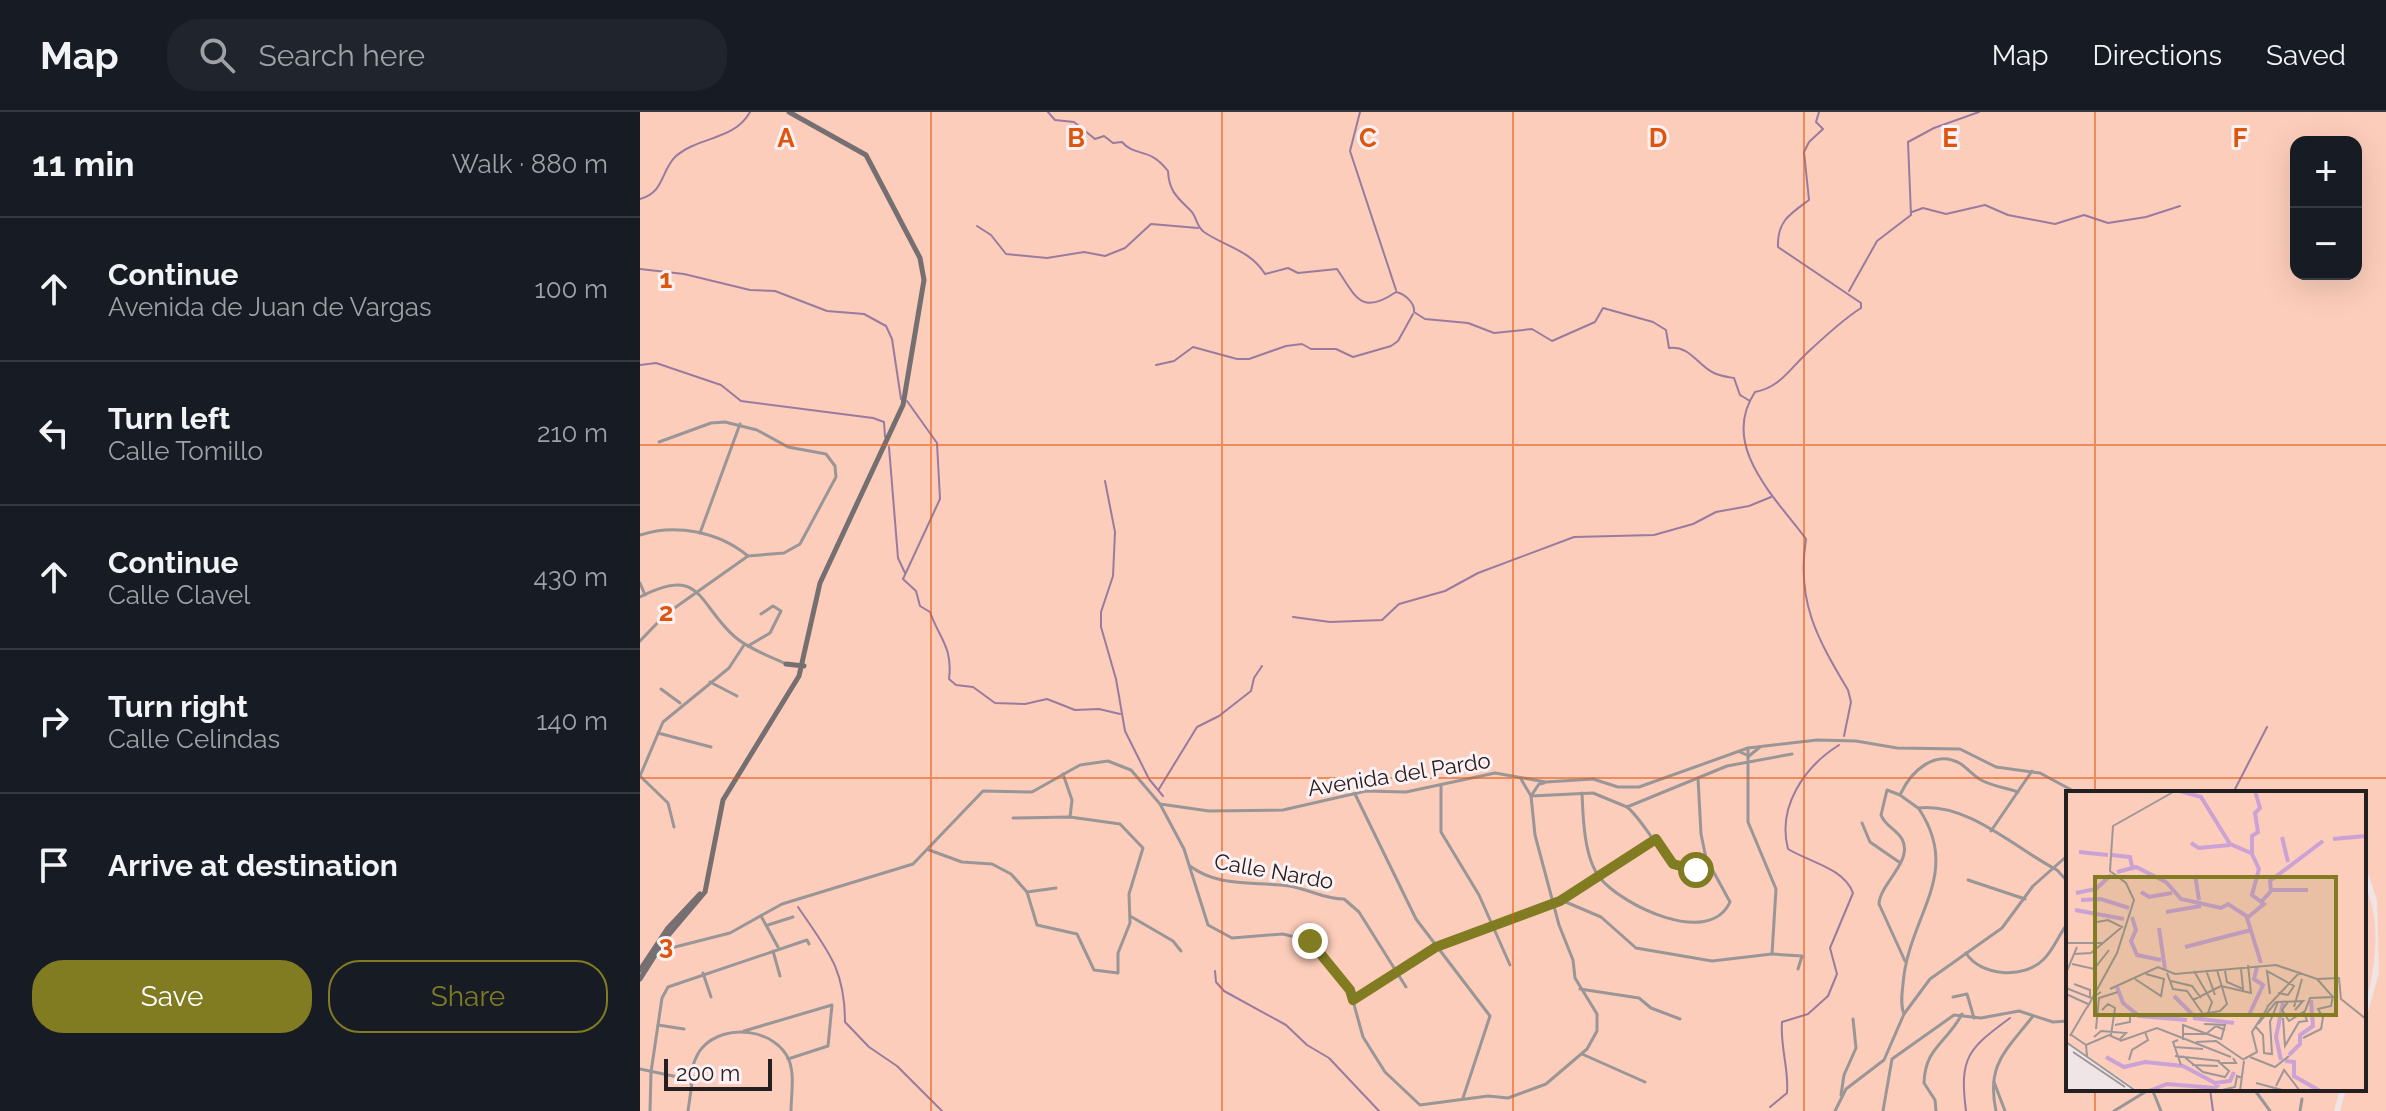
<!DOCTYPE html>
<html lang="en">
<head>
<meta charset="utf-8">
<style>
	:root { --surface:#171b24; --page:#20242c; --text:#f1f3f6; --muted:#9ea1a6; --line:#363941; --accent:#817c22 }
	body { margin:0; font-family:Raleway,sans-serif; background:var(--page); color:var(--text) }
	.controls { position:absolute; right:24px; top:24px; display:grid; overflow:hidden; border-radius:16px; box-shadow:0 8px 32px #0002 }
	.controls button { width:72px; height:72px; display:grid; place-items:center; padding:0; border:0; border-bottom:2px solid var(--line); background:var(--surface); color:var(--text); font:40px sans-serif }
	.scale { position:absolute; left:24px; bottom:20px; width:108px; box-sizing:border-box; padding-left:8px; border:4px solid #242021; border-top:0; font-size:22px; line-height:28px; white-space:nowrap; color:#242021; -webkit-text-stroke:6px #fdf1f4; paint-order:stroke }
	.stop { position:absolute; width:24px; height:24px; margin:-18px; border:6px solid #817c22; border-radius:50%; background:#fff }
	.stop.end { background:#817c22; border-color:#fff; box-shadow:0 2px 8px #0008 }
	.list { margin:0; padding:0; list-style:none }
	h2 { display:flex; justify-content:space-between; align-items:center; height:104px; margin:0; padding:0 32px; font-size:34px }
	h2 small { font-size:26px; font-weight:400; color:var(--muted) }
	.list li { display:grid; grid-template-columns:52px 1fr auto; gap:24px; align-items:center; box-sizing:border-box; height:144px; padding:0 32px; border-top:2px solid var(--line) }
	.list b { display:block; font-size:30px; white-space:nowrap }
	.list p { margin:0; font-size:26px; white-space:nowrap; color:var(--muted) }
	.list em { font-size:26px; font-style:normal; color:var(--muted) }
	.actions { display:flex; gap:16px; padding:24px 32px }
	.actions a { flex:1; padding:18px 0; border:2px solid var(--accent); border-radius:32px; text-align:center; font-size:28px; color:var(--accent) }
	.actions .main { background:var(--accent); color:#fff }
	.icon { flex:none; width:44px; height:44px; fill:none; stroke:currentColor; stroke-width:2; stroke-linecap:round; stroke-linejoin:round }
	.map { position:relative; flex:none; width:1746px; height:999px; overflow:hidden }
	header { display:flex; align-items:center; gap:48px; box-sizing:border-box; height:112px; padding:0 40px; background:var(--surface); border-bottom:2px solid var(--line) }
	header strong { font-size:38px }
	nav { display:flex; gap:44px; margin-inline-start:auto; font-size:28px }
	.search { width:560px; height:72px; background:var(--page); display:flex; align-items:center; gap:20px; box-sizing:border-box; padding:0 28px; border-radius:32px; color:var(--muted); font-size:30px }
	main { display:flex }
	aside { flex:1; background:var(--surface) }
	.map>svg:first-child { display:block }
	.green { fill:#fccdba; fill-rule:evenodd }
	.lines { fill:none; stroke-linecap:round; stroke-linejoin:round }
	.stream { stroke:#997b9f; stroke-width:2 }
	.street { stroke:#9a9698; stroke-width:3 }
	.secondary { stroke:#756f72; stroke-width:5 }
	.route { stroke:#817c22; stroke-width:10 }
	.grid { fill:none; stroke:#de560d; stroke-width:2; stroke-opacity:0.55 }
	.labels { text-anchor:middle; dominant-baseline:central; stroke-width:6; stroke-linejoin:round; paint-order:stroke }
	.street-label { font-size:22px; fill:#242021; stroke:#fdf1f4 }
	.inset-river { fill:none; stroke:#cba2d5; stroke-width:4 }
	.inset-road { fill:none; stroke:#9e9697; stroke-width:2 }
	.view { fill:#817c22; fill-opacity:0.15; stroke:#817c22; stroke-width:4 }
	.inset-edge { fill:none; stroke:#242021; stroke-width:4 }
	.grid-label { font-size:26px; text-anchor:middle; font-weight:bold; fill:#de560d; stroke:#fdf1f4; stroke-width:6; stroke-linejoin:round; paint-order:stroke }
</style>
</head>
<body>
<header>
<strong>Map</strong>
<div class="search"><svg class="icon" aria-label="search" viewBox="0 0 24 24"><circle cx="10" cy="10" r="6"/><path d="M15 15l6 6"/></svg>Search here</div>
<nav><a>Map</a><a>Directions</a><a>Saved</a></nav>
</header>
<main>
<aside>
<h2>11 min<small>Walk · 880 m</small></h2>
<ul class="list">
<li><svg class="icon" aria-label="ahead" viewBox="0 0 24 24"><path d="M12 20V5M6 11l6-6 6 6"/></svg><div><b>Continue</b><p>Avenida de Juan de Vargas</p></div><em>100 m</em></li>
<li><svg class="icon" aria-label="left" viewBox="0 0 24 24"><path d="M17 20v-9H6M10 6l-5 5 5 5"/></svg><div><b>Turn left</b><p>Calle Tomillo</p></div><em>210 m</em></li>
<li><svg class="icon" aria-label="ahead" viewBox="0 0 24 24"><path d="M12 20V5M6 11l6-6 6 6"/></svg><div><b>Continue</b><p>Calle Clavel</p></div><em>430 m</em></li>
<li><svg class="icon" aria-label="right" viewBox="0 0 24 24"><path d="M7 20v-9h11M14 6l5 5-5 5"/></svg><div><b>Turn right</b><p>Calle Celindas</p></div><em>140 m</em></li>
<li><svg class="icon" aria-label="arrive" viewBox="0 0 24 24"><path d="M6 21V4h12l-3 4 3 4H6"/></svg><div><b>Arrive at destination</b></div></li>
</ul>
<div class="actions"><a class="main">Save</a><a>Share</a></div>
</aside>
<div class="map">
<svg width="1746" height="999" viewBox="0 0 1746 999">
	<rect width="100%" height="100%" fill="#efe4e6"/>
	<g class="green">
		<path d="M0,0h1746v999h-46l6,-22h18v-63l15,-53 -2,-73 -13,-38v-69h-296v296h272l-6,22h-1694zM1656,30h60v132h-60z"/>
		<path d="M1724,773c19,34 11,87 0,123z"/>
	</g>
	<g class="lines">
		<g class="stream">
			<path d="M408,0l7,8 19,2 21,17 9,-3 9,7 9,-1c14,16 27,4 46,29 1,21 10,27 23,40 6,6 5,15 13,21 22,15 46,18 61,42l23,-6 10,5 39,-4c19,28 24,47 59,23 9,2 19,11 18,20l11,7 43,4 26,10 38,-4 20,12 43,-19 8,-14 50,14 13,8 3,18c21,-3 29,18 45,25 6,3 14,4 20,5l6,17 10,6"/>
			<path d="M720,0l-10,39 46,139"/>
			<path d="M1179,0l-3,10 7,7 -14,13 -5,10 5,48c-19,14 -32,21 -31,47l83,56v5c-19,12 -38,30 -55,46 -16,15 -27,34 -51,38 -36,54 21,106 51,147 -10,62 11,99 42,151l3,12 -7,34"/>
			<path d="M0,87c24,-6 21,-28 35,-42 23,-21 59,-16 75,-45"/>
			<path d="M1272,100l11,-4 23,6 39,-9 23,10 47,9 29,-9 24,8 38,-6 34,-11"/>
			<path d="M337,114l14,9 15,19 41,4 37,-6 21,4 20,-8 26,-24 47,4"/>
			<path d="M0,157l44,5 66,16 25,1 52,20 37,3 22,12 6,13 9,60"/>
			<path d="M1209,179l28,-50 34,-26 -3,-73 26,-14 45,-16"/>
			<path d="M0,253l16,-2 65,22 20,16 132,17 11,4 1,15"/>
			<path d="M516,253l18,-4 19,-14 44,12h12l37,-13 16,-2 9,5h25l17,8 38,-11 7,-5 15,-27"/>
			<path d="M267,289l30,42 3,56 -37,80 13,12 4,15 10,6c9,26 23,35 19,67l7,6 17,2 22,16 30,1 22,-5 28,11 24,-1 21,5"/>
			<path d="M249,335l9,111 7,15"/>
			<path d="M465,369l10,51 -2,44 -12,36v15l15,52 9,52 24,48 14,17"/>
			<path d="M653,505l37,5 52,-2 17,-16 46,-13 33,-18 96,-36 80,-2 39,-11 23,-12 33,-6 22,-9"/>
			<path d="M519,677l38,-62 22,-11 32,-25 3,-13 8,-12"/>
			<path d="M1593,681l34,-66"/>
			<path d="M158,795c29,43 47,61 47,115l24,25 28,19 45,45"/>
			<path d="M575,859l1,11 8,9 62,34 21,20 22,13 50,53"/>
			<path d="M1570,977l3,22"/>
			<path d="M1130,995l17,-14c2,-25 -7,-46 -5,-71l26,-8 20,-18 9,-22 -7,-26 23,-55c-9,-25 -44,-31 -65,-44 -11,-42 16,-82 51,-104"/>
			<path d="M1326,999c-7,-54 2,-62 44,-93"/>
		</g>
		<g class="street">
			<path d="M60,421l40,-109"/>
			<path d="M0,423c36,-12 79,-3 108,21"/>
			<path d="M0,471l5,12"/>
			<path d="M0,485c62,-33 58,8 95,40 15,13 35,19 51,27"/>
			<path d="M0,529l26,-27 82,-58 36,-3 16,-9 36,-67 -1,-11 -9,-12 -38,-7 -31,-17 -32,-8 -14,1 -52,19"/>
			<path d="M108,534l22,-13 11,-22 -8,-5 -12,8"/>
			<path d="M70,570l27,14"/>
			<path d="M21,577l19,14"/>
			<path d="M18,621l53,14"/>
			<path d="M1100,640l9,4 11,-9"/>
			<path d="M423,662l9,26 -2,17"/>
			<path d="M0,664l23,-54 66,-54 15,-23"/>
			<path d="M0,664l28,27 6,24"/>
			<path d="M801,673v47l38,63 31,70"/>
			<path d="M942,681c1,25 2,65 18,85 22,27 109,70 130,24l-24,-44 -5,-24 -3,-56"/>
			<path d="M1261,681c10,-21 34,-45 60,-29 7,5 13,12 20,16 11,6 25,8 37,12"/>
			<path d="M715,682l61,125 74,97 -27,82"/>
			<path d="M891,684l62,-3 34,14 100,-41 65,-12"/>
			<path d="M891,684l8,-12 5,-1"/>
			<path d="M520,692l24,45 24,76 24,13 51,-4 27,7 40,49 13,47 22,35 35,33 68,-9 20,2 38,-14 41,-35 10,-18v-17l-22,-36 -2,-18 -14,-35 -24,-90 -4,-39 -10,-17"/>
			<path d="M987,695c21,17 35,58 62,64"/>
			<path d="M1222,711l8,19 29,20"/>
			<path d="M1351,719l41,-60"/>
			<path d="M289,738l33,12 30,2 19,10 16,18 10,33 40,9 17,36 24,3v-20l12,-30 -1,-29 14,-46 -23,-24 -50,-7 -57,1"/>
			<path d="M550,754c29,22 64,15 99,20 20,3 34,13 55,13l15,13 47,75"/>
			<path d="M1071,757l-22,2 25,3"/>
			<path d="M1328,768l57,19"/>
			<path d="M387,780l29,-4"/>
			<path d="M922,788l94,-61"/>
			<path d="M916,791l5,-3 40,17 35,31 76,13 60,-7 4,-65 -28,-67v-74"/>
			<path d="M121,804l17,31"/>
			<path d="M490,804l43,25 8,10"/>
			<path d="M128,813l25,-8"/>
			<path d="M28,833l2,-7"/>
			<path d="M19,839l71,-18 52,-29 131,-40 70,-73 49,1 48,-27 28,-4 23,9 29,34 49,7 74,-1 83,-19 40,1 89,-19 51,9 47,-3 25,8h21l109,-39 69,-8 39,1 41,7 63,1 36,18 44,6 37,20"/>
			<path d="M133,839l7,25"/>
			<path d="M1326,841c14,23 58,27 78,6 10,-10 15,-25 24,-36"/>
			<path d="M1132,842l30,2 -4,13"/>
			<path d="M1265,849l-26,-57c1,-21 35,-43 23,-65 -6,-10 -17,-13 -21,-24l6,-25 13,5 18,13c50,-6 98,41 139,62l11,12"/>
			<path d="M63,861l8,24"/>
			<path d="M940,877l59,9 12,10 29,11"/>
			<path d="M1313,885l14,-3 7,24"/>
			<path d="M713,888l83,-53 117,-43"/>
			<path d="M1264,902c-4,-9 -2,-20 -1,-30 5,-68 60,-109 16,-175"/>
			<path d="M18,913l26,4"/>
			<path d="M104,919l88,-26 -4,41 -40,13"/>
			<path d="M942,942l63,28"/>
			<path d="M0,957l47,10"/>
			<path d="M49,965c4,-10 6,-22 13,-29 23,-26 74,-19 87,12 6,16 2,35 2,51"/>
			<path d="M1354,970l11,29"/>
			<path d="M1512,977l9,22"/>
			<path d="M1614,977l16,22"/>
			<path d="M1201,983l3,-20 12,-27 -3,-29"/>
			<path d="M10,999l1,-39 11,-74 6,-11 139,-47 2,4"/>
			<path d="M48,999l5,-35 -4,2 1,5"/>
			<path d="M1195,999l11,-22 38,-29 20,-46 26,-35 72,-51 31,-42 35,-31"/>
			<path d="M1243,999l9,-52 62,-44 27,3 38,-7 34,11 15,-1"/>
			<path d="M1296,999l-1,-11 -11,-17c1,-36 23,-40 38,-69"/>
			<path d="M1356,999c-10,-47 10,-60 37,-95"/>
			<path d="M1474,999l36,-22"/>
			<path d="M1660,999l2,-12"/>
		</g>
		<g class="secondary">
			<path d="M146,552l18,2"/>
			<path d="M0,858l28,-42 32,-34"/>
			<path d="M0,867l26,-41 39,-46 18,-92 76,-124 21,-93 83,-178 21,-125 -4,-22 -54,-103 -77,-43"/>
		</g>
	</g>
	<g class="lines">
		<path class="route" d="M670,829l40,49 3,10 83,-53 124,-46 96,-62 17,25 23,6"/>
	</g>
	<path class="grid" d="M291,0v999M582,0v999M873,0v999M1164,0v999M1455,0v681M0,333h1746M0,666h1746M1455,977v22"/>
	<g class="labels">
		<g class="street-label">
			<text transform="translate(759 662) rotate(-9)">Avenida del Pardo</text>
			<text transform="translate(634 759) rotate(10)">Calle Nardo</text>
		</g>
	</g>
	<g transform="translate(1426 679)">
		<rect width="300" height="300" fill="#efe4e6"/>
		<path d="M0,0h300v300h-227l-73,-50z" fill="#fccdba"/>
		<path class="inset-river" d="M114,0l21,6 29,47 21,9M189,0l5,17 -5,5 3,19 -6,4v18l7,15 -7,26 12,9 -17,14 14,45M216,46l6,25M267,48l33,-3M125,52l8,5 31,-3M13,61l29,3M46,64l18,2 2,9M51,81l19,-5 30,15 15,17 40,9 7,-4 20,13M129,84l4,25M205,99h37M75,101l8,5 23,-4M10,102l20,-4 15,-14M15,109l20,-1 28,9M196,110l9,-10 -1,-10 53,-40M9,119l49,9M100,121l35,-6M66,126l4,13 -5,11 6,14 24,5M93,137l6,41M119,156l66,-17M51,196l6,16 16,13 48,4M108,205l22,22M183,224l14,-30 -9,-6 3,-12M127,227l41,5M223,264l11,-11v-9l13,-9 -2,-26M40,266l18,10 21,-5 38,4 32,17 15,-2 4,-9M215,269l-5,-23 7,-34M219,270l9,1v14l26,15M83,300l18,-7 48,4 4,-4"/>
		<path class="inset-road" d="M125,1l38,-1M0,152h37M8,163l17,-1 31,-26 -14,-7 -11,2M6,173l22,5 15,-19M140,179l9,25M128,180l18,31 -4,11M159,180l2,11 16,7 -2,-20M0,182l11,-26M101,182l6,16 14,2 16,23 17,-3 7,-7 -10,-34M69,188l26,17 3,-17 -18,-5M105,190l21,5 9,12M8,193l16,6v8M155,195l30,7 -3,-28M0,197l25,10 10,-6M44,198l48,-22 17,7 101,-9 41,14 22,-1 2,21 25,20M0,203l22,10M204,203l-3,-23 27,15 -6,9 -10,-2M127,209l28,-14M222,211l-6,8 7,11 16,-10 5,-13 23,-1 -16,-18M201,216l33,-35M228,216l8,-28M21,217l30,-55 17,-53 -8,-17 -16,-12 3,-45 62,-35M36,219l6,-6 7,4 -4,27M217,227l2,28 14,-24 8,-1 -3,-9M138,233l21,1 -4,15M192,233l18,-22 27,-1 -8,9M49,234l15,-3v-6h-14M190,236l7,8 1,18 8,1 -2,-32 8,-20M30,238l3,-31 19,-6M4,243l16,11 1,11M117,243h23l10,-8 9,4M4,245l17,-29M28,246l7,-6 25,2 -6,6M237,247l18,-9 2,-11 -5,-9 13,-3 2,-10M112,249l-5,2 8,23M117,249v-15l38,14M54,250l37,-13 74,29M0,251l70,49M130,251l20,-1 28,19M20,254l23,-10 11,5M108,256l29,2M7,261l52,35M109,265l45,5M117,265l20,16 22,5 4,-6 -9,-8h16l-3,-5M184,266l25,10 14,-11M178,268l13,-7 -5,-20 16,-25M63,269l3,-10 16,-10 -3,-8M126,274l26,1M190,292l30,8M210,295l8,-16 16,21M152,300l17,-4 2,-11 5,2M174,300l4,-30"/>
		<path class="view" d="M29,86h241v138h-241z"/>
		<rect width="300" height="300" class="inset-edge"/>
	</g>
	<g class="grid-label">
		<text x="146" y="35">A</text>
		<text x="436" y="35">B</text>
		<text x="728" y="35">C</text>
		<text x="1018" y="35">D</text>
		<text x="1310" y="35">E</text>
		<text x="1600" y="35">F</text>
		<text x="26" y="176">1</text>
		<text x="26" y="509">2</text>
		<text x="26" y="842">3</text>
	</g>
</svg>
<div class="controls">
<button>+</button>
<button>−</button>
</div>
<div class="scale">200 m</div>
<div class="stop" style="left:1056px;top:758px"></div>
<div class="stop end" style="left:670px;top:829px"></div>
</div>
</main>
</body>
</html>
